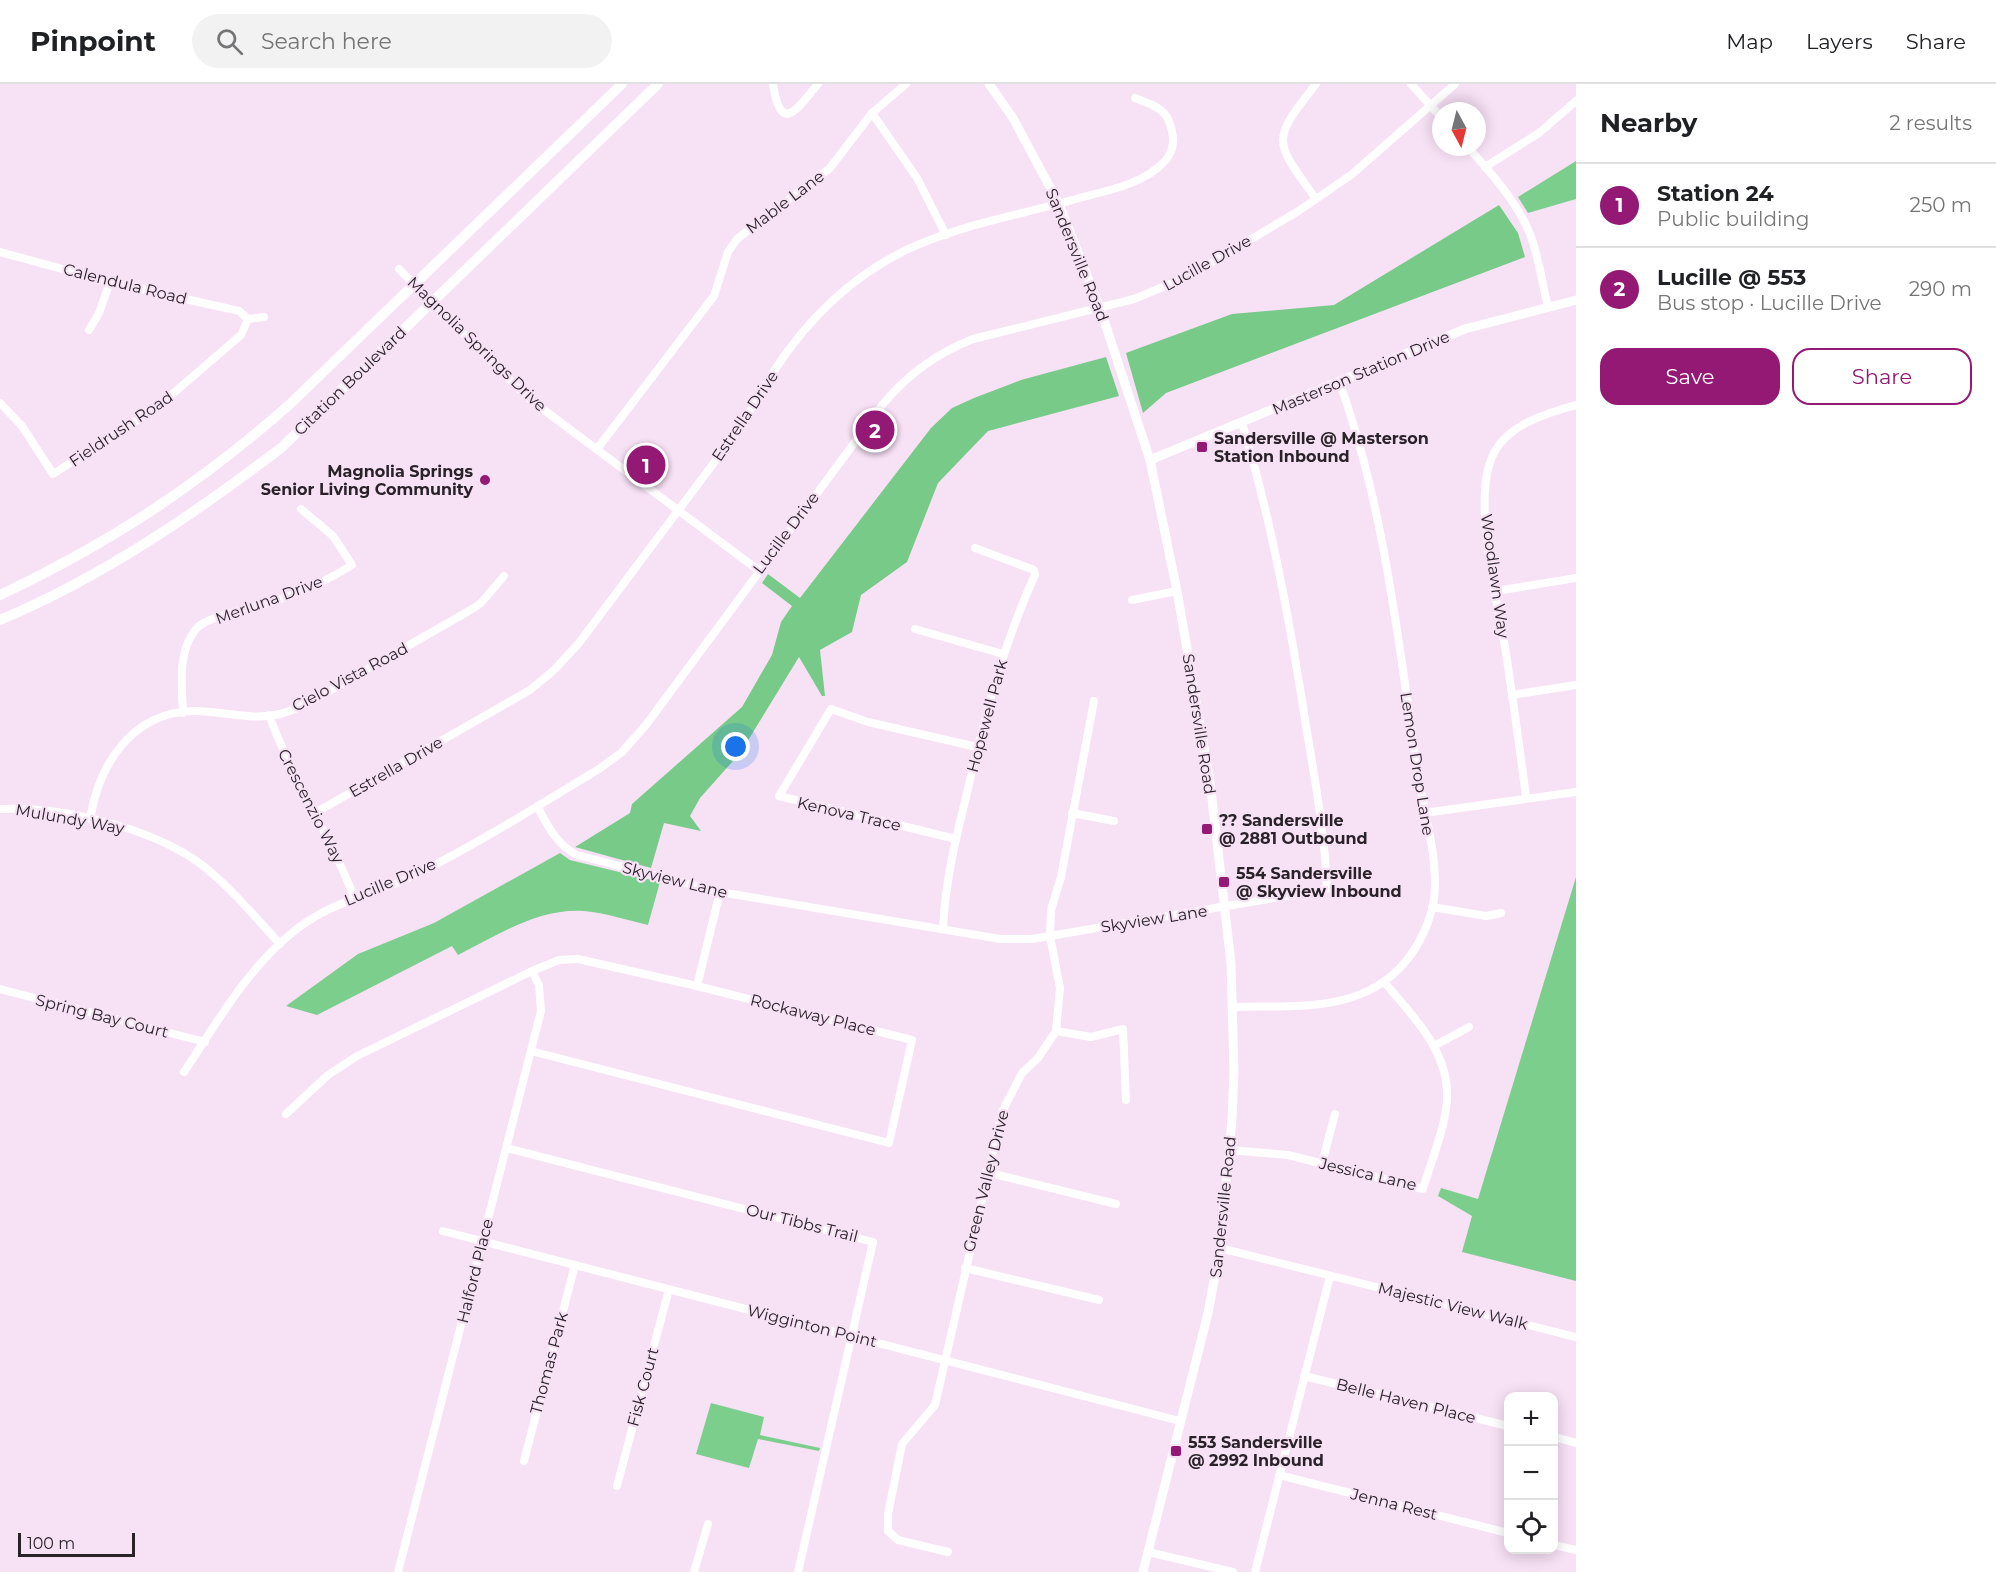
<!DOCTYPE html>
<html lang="en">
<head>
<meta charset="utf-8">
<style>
	:root { --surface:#fff; --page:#f2f2f2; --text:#202124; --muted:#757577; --line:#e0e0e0; --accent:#931975 }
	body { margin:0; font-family:Montserrat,sans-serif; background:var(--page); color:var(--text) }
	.controls { position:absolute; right:18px; bottom:18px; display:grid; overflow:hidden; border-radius:12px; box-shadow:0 3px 15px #0003 }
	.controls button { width:54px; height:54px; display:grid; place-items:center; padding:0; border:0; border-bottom:2px solid var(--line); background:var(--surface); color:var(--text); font:30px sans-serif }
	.compass { position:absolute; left:1432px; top:18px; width:54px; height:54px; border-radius:50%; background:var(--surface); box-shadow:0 3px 15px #0003; rotate:173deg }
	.scale { position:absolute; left:18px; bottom:15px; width:117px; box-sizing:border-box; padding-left:6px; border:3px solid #292229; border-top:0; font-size:16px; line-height:21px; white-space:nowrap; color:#292229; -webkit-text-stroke:4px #f7e1f5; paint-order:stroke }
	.you { position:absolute; left:736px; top:663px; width:21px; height:21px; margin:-15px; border:4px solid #fff; border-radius:50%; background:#1a73e8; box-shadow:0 0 0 9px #1a73e833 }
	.badge { display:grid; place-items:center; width:39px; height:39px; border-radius:50%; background:var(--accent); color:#fff; font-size:20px; font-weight:700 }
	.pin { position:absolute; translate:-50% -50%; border:3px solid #fff; box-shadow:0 2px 6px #0006 }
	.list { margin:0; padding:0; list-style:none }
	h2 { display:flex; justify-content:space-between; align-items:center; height:78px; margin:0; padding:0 24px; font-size:26px }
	h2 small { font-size:20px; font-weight:400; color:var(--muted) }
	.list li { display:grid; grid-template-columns:39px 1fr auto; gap:18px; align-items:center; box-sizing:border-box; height:84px; padding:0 24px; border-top:2px solid var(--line) }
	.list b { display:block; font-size:22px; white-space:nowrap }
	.list p { margin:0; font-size:20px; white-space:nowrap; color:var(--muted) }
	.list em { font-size:20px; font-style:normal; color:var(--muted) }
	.actions { display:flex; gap:12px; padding:18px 24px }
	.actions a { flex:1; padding:14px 0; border:2px solid var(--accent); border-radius:18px; text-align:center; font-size:21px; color:var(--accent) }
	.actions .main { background:var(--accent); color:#fff }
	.icon { flex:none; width:33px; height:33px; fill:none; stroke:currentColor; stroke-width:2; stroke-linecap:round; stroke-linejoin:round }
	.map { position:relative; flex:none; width:1576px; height:1488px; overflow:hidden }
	header { display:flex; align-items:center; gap:36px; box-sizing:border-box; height:84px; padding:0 30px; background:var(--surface); border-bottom:2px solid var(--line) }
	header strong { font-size:28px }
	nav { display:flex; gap:33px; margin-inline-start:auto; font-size:21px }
	.search { width:420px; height:54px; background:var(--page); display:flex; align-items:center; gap:15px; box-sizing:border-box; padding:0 21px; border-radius:33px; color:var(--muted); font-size:22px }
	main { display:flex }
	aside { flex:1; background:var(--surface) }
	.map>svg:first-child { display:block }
	.green { fill:#7cce8c }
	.forest { fill:#77ca88 }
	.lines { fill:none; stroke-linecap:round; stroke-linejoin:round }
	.minor { stroke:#fff; stroke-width:8 }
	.tertiary { stroke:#fff; stroke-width:9 }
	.secondary { stroke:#fff; stroke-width:10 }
	.poi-dot { fill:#931975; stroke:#f7e1f5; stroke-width:2 }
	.labels { text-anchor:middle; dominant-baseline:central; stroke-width:4.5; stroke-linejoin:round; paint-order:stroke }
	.street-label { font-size:16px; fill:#292229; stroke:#f7e1f5 }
	.poi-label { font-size:16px; font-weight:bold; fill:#292229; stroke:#f7e1f5; text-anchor:start }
</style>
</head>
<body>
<header>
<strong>Pinpoint</strong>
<div class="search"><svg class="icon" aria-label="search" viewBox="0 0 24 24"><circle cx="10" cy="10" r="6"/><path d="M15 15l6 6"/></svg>Search here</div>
<nav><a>Map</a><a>Layers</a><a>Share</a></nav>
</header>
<main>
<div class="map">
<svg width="1576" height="1488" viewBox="0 0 1576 1488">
	<rect width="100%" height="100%" fill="#f7e1f5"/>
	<g class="green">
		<path d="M1576,77v38l-48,14 -10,-16z"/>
		<path d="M560,769l10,7 90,22 -12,43c-21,-5 -42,-12 -64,-14 -46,-3 -86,24 -126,44l-6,-9 -135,69 -31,-9 72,-52 76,-31z"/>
		<path d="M1576,793v404l-114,-29 10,-36 -34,-20 3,-8 37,11z"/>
		<path d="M711,1319l53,14 -4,18 60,13 -1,3 -61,-12 -9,29 -53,-14z"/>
	</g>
	<g class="forest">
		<path d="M1499,121l19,28 7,24 -359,136 -23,20 -17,-60 106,-39 102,-9z"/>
		<path d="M1106,273l13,39 -131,35 -50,52 -31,79 -46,33 -9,37 -32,18 5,46h-3l-23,-39 -58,95 -41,46 -10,18 11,15 -37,-8 -13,45 -76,-21 55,-34 2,-9 110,-97 30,-52 9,-33 11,-16 -30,-23 6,-9 32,24 131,-170 21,-20 22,-10 47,-18z"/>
	</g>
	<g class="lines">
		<g class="minor">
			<path d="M773,0c8,54 26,22 45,0"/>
			<path d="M1316,0c-46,58 -42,56 0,115"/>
			<path d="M1411,0l30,33"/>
			<path d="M872,29l45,65 29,57"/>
			<path d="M1468,63c23,27 49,54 62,87 9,23 12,49 18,73"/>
			<path d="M1485,83l54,-34 37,-32"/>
			<path d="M0,168l110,30 129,29 9,8"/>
			<path d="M399,185l129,129 230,172"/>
			<path d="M248,235l16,-2"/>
			<path d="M89,246l10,-17 11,-31"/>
			<path d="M0,319l22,23 31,48 102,-65 86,-74 7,-16"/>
			<path d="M597,365l117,-153 14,-44 9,-13 93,-71 42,-55 34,-29"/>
			<path d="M1496,507l80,-13"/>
			<path d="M1132,516l45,-9"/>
			<path d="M915,545l88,25"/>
			<path d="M1512,611l64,-10"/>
			<path d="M183,629c-1,-27 -6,-61 13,-84 11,-14 66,-23 85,-30 25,-9 49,-20 71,-34l-19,-29 -32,-27"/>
			<path d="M269,631c23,63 61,119 85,182"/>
			<path d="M1526,713c-6,-48 -13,-96 -20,-144 -8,-49 -35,-153 -13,-198 14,-30 53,-42 83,-50"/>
			<path d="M537,722c11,20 19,38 40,49l143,37 280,47h32l295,-50c-2,-54 -12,-109 -21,-163 -16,-103 -34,-204 -64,-303"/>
			<path d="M0,725c61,-3 148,18 198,53 31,23 56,54 82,82"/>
			<path d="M315,729l215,-123 24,-20 25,-27c51,-69 103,-138 155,-207 15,-21 26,-43 40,-65 33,-51 77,-94 132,-121 55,-26 119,-36 177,-53 28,-7 62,-14 82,-36 11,-12 9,-28 3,-42 -5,-12 -22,-16 -33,-21"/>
			<path d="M1072,729l42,8"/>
			<path d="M1424,729l152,-21"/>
			<path d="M90,735c9,-55 42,-107 104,-108 29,0 58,10 86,3 26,-7 50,-24 73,-37 40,-23 80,-45 119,-68l9,-6 23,-27"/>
			<path d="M956,755l-177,-43 52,-87 37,13 109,25"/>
			<path d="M1432,823l54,9 15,-3"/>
			<path d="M943,844c2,-45 13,-91 24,-135 17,-75 36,-148 68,-218l-1,-5 -59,-22"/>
			<path d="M697,902l23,-94"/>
			<path d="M0,905l205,53"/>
			<path d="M1233,923c61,-2 130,7 173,-46 14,-17 25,-41 28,-62 5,-42 -11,-89 -17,-131 -19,-129 -33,-263 -78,-387"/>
			<path d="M1056,947l35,6 32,-8 3,71"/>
			<path d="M1434,962l35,-19"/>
			<path d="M184,988c32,-48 63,-103 109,-140 41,-33 80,-36 124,-58 62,-31 122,-69 182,-105l23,-17 24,-27 237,-321c25,-30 54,-51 90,-65l161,-40 53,-22 110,-65 54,-37 104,-91"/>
			<path d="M286,1030l42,-39 29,-19 175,-85 27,-11 19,-1 119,27 215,54 -23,103 -358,-92"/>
			<path d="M507,1064l366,94 -75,330"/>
			<path d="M1230,1066l58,5 135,34c8,-28 22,-60 24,-89 3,-48 -34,-84 -63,-118"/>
			<path d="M1322,1079l13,-49"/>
			<path d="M986,1088l130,32"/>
			<path d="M443,1147l737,190"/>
			<path d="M1220,1164l356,89"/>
			<path d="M965,1184l134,32"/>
			<path d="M1304,1292l204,50"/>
			<path d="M1554,1353l22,6"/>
			<path d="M524,1377l51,-196"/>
			<path d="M1279,1391l229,58"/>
			<path d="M617,1402l52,-197"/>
			<path d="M1554,1461l22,5"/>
			<path d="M948,1468l-50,-12 -10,-9v-17l14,-70 33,-39 67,-293 20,-39 16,-15 18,-27 4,-43 -10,-52 1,-26 10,-33 33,-176"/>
			<path d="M1148,1468l85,20"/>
			<path d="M398,1488l143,-561 -2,-26 -7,-14"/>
			<path d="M694,1488l14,-48"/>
			<path d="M1255,1488l75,-296"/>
		</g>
		<g class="tertiary">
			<path d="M989,0l24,34 46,86 41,104 50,152 27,131 33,191 21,181 3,108 -2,48 -12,129 -12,65 -65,259"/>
			<path d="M1150,376l315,-131 111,-29"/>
		</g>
		<g class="secondary">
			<path d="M0,511c110,-52 198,-110 289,-190l333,-321"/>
			<path d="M0,536c102,-43 193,-105 281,-172l377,-364"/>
		</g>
	</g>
	<g class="poi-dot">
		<rect x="1196" y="357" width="12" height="12" rx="3"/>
		<circle cx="485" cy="396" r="6"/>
		<rect x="1201" y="739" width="12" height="12" rx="3"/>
		<rect x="1218" y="792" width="12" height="12" rx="3"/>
		<rect x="1170" y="1361" width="12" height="12" rx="3"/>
	</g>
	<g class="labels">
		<g class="street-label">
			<text transform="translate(785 118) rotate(-37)">Mable Lane</text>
			<text transform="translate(1077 171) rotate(68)">Sandersville Road</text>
			<text transform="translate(1207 179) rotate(-29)">Lucille Drive</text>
			<text transform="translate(125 200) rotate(14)">Calendula Road</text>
			<text transform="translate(477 260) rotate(44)">Magnolia Springs Drive</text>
			<text transform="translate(1361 289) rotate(-23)">Masterson Station Drive</text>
			<text transform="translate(350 297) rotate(-44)">Citation Boulevard</text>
			<text transform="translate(745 332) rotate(-56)">Estrella Drive</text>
			<text transform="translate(121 345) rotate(-34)">Fieldrush Road</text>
			<text transform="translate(786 449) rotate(-53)">Lucille Drive</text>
			<text transform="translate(1495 492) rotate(82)">Woodlawn Way</text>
			<text transform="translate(269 516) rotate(-20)">Merluna Drive</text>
			<text transform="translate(350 593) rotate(-28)">Cielo Vista Road</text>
			<text transform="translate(987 632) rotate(-75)">Hopewell Park</text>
			<text transform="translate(1199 640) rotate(81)">Sandersville Road</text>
			<text transform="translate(1417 680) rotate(81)">Lemon Drop Lane</text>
			<text transform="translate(396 683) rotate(-30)">Estrella Drive</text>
			<text transform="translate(311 722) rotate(63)">Crescenzio Way</text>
			<text transform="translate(849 730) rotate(13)">Kenova Trace</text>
			<text transform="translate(70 735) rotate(10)">Mulundy Way</text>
			<text transform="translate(675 796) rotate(14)">Skyview Lane</text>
			<text transform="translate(390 798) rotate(-23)">Lucille Drive</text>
			<text transform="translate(1154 835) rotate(-9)">Skyview Lane</text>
			<text transform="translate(813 931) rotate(14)">Rockaway Place</text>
			<text transform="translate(102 932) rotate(14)">Spring Bay Court</text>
			<text transform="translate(1368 1090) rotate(13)">Jessica Lane</text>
			<text transform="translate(986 1097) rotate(-76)">Green Valley Drive</text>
			<text transform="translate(1223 1123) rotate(-84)">Sandersville Road</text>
			<text transform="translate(802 1139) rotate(14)">Our Tibbs Trail</text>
			<text transform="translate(475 1187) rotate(-76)">Halford Place</text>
			<text transform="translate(1453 1222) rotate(14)">Majestic View Walk</text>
			<text transform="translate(812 1242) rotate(14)">Wigginton Point</text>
			<text transform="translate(549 1279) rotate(-75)">Thomas Park</text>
			<text transform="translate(643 1303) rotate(-75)">Fisk Court</text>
			<text transform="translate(1406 1317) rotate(14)">Belle Haven Place</text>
			<text transform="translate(1394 1420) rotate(14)">Jenna Rest</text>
		</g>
		<g class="poi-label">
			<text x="1214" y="354">Sandersville @ Masterson<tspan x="1214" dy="18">Station Inbound</tspan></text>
			<text x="473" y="387" text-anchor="end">Magnolia Springs<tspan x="473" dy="18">Senior Living Community</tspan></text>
			<text x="1219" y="736">?? Sandersville<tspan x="1219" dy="18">@ 2881 Outbound</tspan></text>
			<text x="1236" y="789">554 Sandersville<tspan x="1236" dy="18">@ Skyview Inbound</tspan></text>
			<text x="1188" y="1358">553 Sandersville<tspan x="1188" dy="18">@ 2992 Inbound</tspan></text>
		</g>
	</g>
</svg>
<div class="controls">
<button>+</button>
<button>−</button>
<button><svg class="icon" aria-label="locate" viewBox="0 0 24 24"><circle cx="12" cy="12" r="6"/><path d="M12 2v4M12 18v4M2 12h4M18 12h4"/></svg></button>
</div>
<svg class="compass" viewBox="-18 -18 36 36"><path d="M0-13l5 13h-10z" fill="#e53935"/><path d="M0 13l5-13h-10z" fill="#757577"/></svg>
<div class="scale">100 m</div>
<div class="you"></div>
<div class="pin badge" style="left:646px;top:381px">1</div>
<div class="pin badge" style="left:875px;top:346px">2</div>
</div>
<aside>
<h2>Nearby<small>2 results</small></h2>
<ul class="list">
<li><span class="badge">1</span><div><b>Station 24</b><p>Public building</p></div><em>250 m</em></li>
<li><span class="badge">2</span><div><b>Lucille @ 553</b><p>Bus stop · Lucille Drive</p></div><em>290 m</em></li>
</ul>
<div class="actions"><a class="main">Save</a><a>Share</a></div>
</aside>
</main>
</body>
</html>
